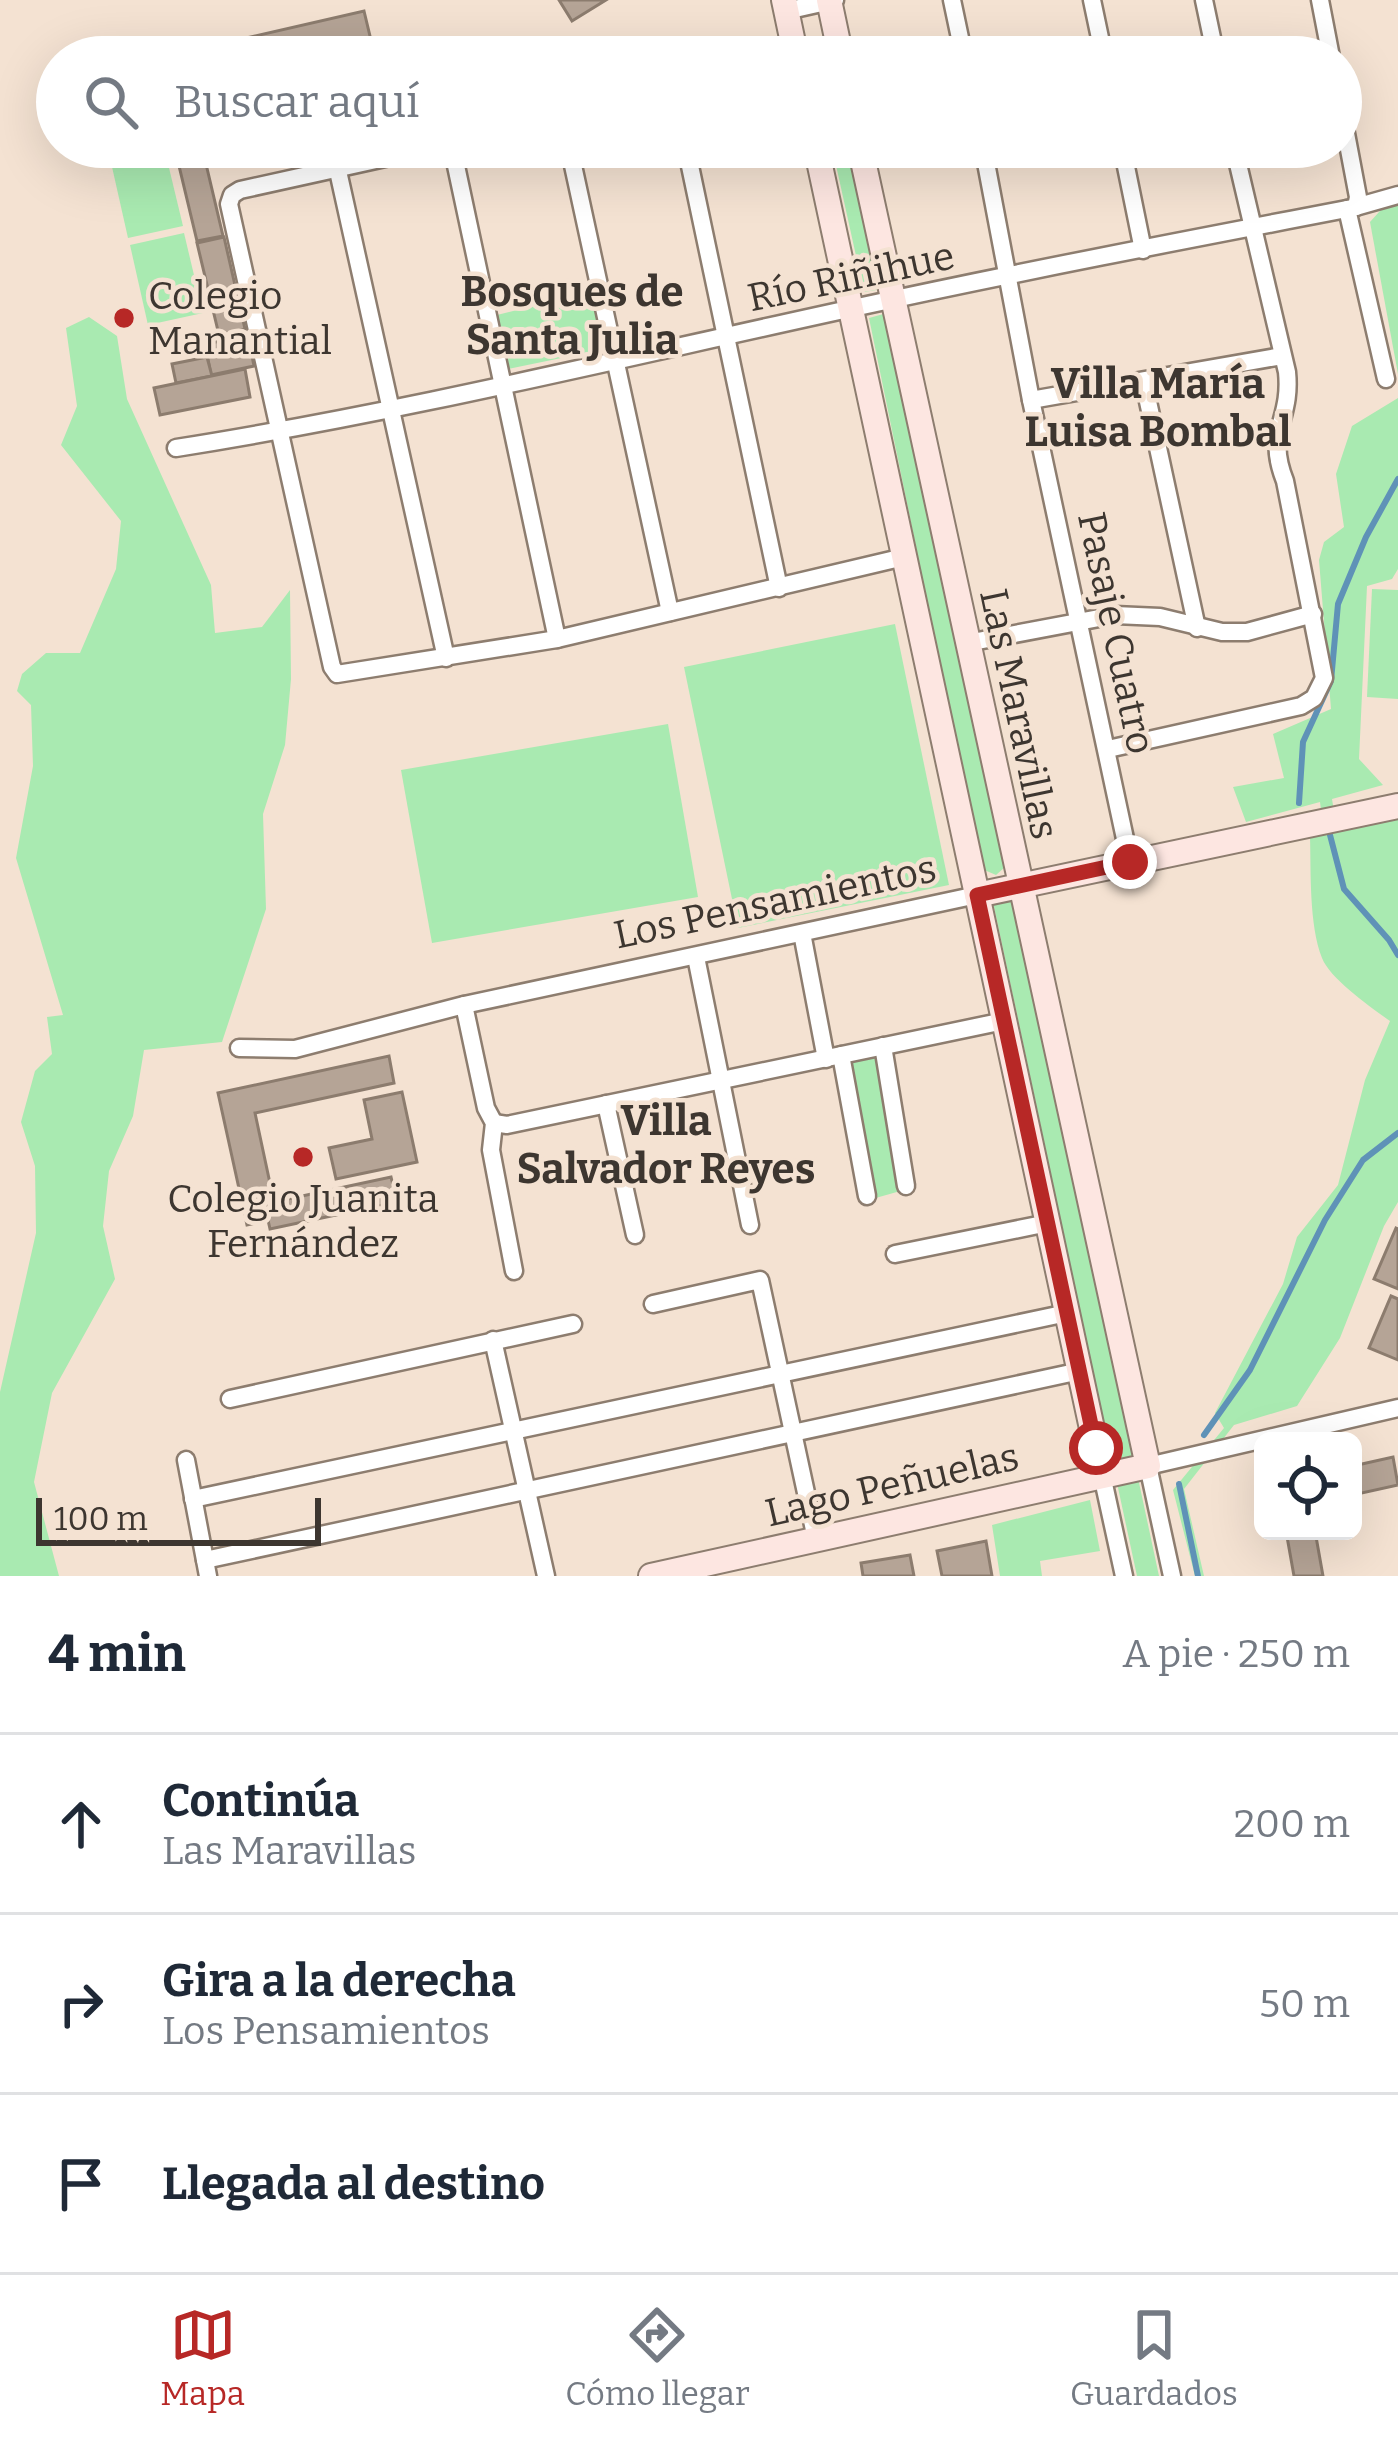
<!DOCTYPE html>
<html lang="es">
<head>
<meta charset="utf-8">
<style>
	:root { --surface:#fff; --page:#f2f2f3; --text:#1f2937; --muted:#747a83; --line:#e0e1e3; --accent:#b72826 }
	body { margin:0; font-family:Bitter,serif; background:var(--page); color:var(--text) }
	.controls { position:absolute; right:36px; bottom:36px; display:grid; overflow:hidden; border-radius:18px; box-shadow:0 12px 48px #0002 }
	.controls button { width:108px; height:108px; display:grid; place-items:center; padding:0; border:0; border-bottom:3px solid var(--line); background:var(--surface); color:var(--text); font:60px sans-serif }
	.scale { position:absolute; left:36px; bottom:30px; width:285px; box-sizing:border-box; padding-left:12px; border:6px solid #3d3630; border-top:0; font-size:33px; line-height:42px; white-space:nowrap; color:#3d3630; -webkit-text-stroke:9px #f4e2d2; paint-order:stroke }
	.stop { position:absolute; width:36px; height:36px; margin:-27px; border:9px solid #b72826; border-radius:50%; background:#fff }
	.stop.end { background:#b72826; border-color:#fff; box-shadow:0 3px 12px #0008 }
	.list { margin:0; padding:0; list-style:none }
	h2 { display:flex; justify-content:space-between; align-items:center; height:156px; margin:0; padding:0 48px; font-size:51px }
	h2 small { font-size:39px; font-weight:400; color:var(--muted) }
	.list li { display:grid; grid-template-columns:78px 1fr auto; gap:36px; align-items:center; box-sizing:border-box; height:180px; padding:0 48px; border-top:3px solid var(--line) }
	.list b { display:block; font-size:45px; white-space:nowrap }
	.list p { margin:0; font-size:39px; white-space:nowrap; color:var(--muted) }
	.list em { font-size:39px; font-style:normal; color:var(--muted) }
	.icon { flex:none; width:66px; height:66px; fill:none; stroke:currentColor; stroke-width:2; stroke-linecap:round; stroke-linejoin:round }
	.map { position:relative; flex:none; width:1398px; height:1576px; overflow:hidden }
	.search { position:absolute; background:var(--surface); box-shadow:0 12px 48px #0002; left:36px; right:36px; top:36px; height:132px; display:flex; align-items:center; gap:30px; box-sizing:border-box; padding:0 42px; border-radius:66px; color:var(--muted); font-size:45px }
	.sheet { height:696px; background:var(--surface) }
	nav { display:flex; justify-content:space-around; align-items:center; box-sizing:border-box; height:168px; border-top:3px solid var(--line); background:var(--surface); font-size:33px; color:var(--muted) }
	nav a { display:grid; justify-items:center; gap:6px }
	nav .on { color:var(--accent) }
	.map>svg:first-child { display:block }
	.green { fill:#a9eab1 }
	.lines { fill:none; stroke-linecap:round; stroke-linejoin:round }
	.stream { stroke:#5f92b7; stroke-width:6 }
	.building { fill:#b5a496; stroke:#8c7c6e; stroke-width:3 }
	.street-casing { stroke:#8d7d6f; stroke-width:21 }
	.secondary-casing { stroke:#8d7d6f; stroke-width:28 }
	.street { stroke:#fff; stroke-width:16 }
	.secondary { stroke:#fde6e1; stroke-width:24 }
	.route { stroke:#b72826; stroke-width:15 }
	.poi-dot { fill:#b72826; stroke:#f4e2d2; stroke-width:4.5 }
	.labels { text-anchor:middle; dominant-baseline:central; stroke-width:9; stroke-linejoin:round; paint-order:stroke }
	.street-label { font-size:39px; fill:#3d3630; stroke:#f4e2d2 }
	.poi-label { font-size:39px; fill:#3d3630; stroke:#f4e2d2; text-anchor:start }
	.neighbourhood-label { font-size:42px; font-weight:bold; fill:#3d3630; stroke:#f4e2d2 }
</style>
</head>
<body>
<div class="map">
<svg width="1398" height="1576" viewBox="0 0 1398 1576">
	<rect width="100%" height="100%" fill="#f4e2d2"/>
	<g class="green">
		<path d="M164,147l19,79 -55,12 -18,-80z"/>
		<path d="M832,147h19l31,142 -18,3z"/>
		<path d="M1398,191v183l-28,-152z"/>
		<path d="M184,233l19,80 -55,12 -18,-80z"/>
		<path d="M592,292l13,57 -97,20 -11,-54z"/>
		<path d="M887,313l118,554 -9,8 -14,-6 -113,-551z"/>
		<path d="M89,317l28,19 10,63 84,186 4,48 47,-6 28,-37 1,89 -6,66 -22,69 3,95 -44,133 -78,8 -11,66 -24,55 -6,55 12,53 -63,114 -18,89 25,94h-59v-184l36,-159 -1,-67 -14,-44 14,-51 17,-17 -5,-37 16,-2 -47,-157 17,-92 -2,-61 -14,-14 5,-17 24,-21h34l36,-84 5,-48 -60,-76 16,-39 -11,-78z"/>
		<path d="M1398,398v171l-6,10 -25,7 -8,173 24,26 -51,14 5,31 61,-14v386l-14,24 -44,112 -43,68 -63,19 -50,64 20,87h-9l-22,-86 51,-62 -9,-15 68,-129 14,-47 41,-52 27,-105 25,-59c-18,-13 -60,-42 -68,-63 -13,-33 -11,-86 -12,-121l14,-4 -4,-31 -74,20 -13,-35 51,-9 -11,-44 58,-25 -12,-149 5,-18 20,-15 -8,-53 16,-48z"/>
		<path d="M1372,589l26,1v109l-31,-2z"/>
		<path d="M895,624l54,261 -211,43 -54,-261z"/>
		<path d="M668,724l30,173 -266,46 -31,-173z"/>
		<path d="M1012,898l121,559 -21,4 -119,-559z"/>
		<path d="M879,1050l25,140 -32,9 -28,-141z"/>
		<path d="M1138,1478l21,98h-22l-20,-93z"/>
		<path d="M1090,1500l10,51 -60,10 2,15h-42l-8,-51z"/>
	</g>
	<g class="lines">
		<g class="stream">
			<path d="M1299,803l4,-61 28,-61 7,-77 28,-67 32,-58"/>
			<path d="M1330,835l14,54 45,51 9,15"/>
			<path d="M1204,1435l46,-65 75,-150 38,-60 35,-27"/>
			<path d="M1179,1484l19,92"/>
		</g>
	</g>
	<g class="building">
		<path d="M559,0h47l-34,21z"/>
		<path d="M364,11l11,46h-152l-3,-13z"/>
		<path d="M202,147l21,89 -26,5 -22,-92z"/>
		<path d="M224,237l21,92 -26,6 -22,-92z"/>
		<path d="M248,336l6,30 -43,9 -6,-31z"/>
		<path d="M207,357l5,19 -36,7 -4,-19z"/>
		<path d="M245,369l5,28 -90,18 -6,-27z"/>
		<path d="M389,1056l5,27 -139,30 19,89 117,-25 6,25 -127,27 -2,-9 -21,5 -29,-132z"/>
		<path d="M402,1092l15,70 -81,17 -7,-31 43,-9 -8,-39z"/>
		<path d="M1396,1228l2,1v60l-24,-10z"/>
		<path d="M1391,1296l7,3v61l-29,-12z"/>
		<path d="M1393,1457l5,28 -45,10v-29z"/>
		<path d="M1286,1531h29l8,45h-29z"/>
		<path d="M986,1541l6,35h-50l-5,-25z"/>
		<path d="M910,1555l4,21h-51l-2,-13z"/>
	</g>
	<g class="lines">
		<g class="street-casing">
			<g id="street">
				<path d="M952,0l12,57"/>
				<path d="M1092,0l12,57"/>
				<path d="M1204,0l12,57"/>
				<path d="M1320,0l11,57"/>
				<path d="M786,11l49,-11"/>
				<path d="M1341,107l17,90 -2,10"/>
				<path d="M435,147l-195,43 -8,5 -3,9 103,463 5,7 220,-35 347,-82"/>
				<path d="M452,147l105,492"/>
				<path d="M569,147l101,465"/>
				<path d="M686,147l93,441"/>
				<path d="M983,147l48,253 99,462"/>
				<path d="M1122,147l21,103"/>
				<path d="M338,171l108,487"/>
				<path d="M1347,209l39,170"/>
				<path d="M1144,383l53,245"/>
				<path d="M1031,400l251,-44"/>
				<path d="M176,448c228,-36 451,-91 677,-140 165,-36 332,-68 499,-100l46,-13"/>
				<path d="M967,643l148,-28 45,2 62,15h25l66,-18"/>
				<path d="M1108,749l193,-43 13,-8 10,-20 -39,-197c-20,-50 7,-60 2,-109l-53,-225"/>
				<path d="M802,933l24,126"/>
				<path d="M696,957l54,268"/>
				<path d="M464,1005l22,103 8,15 -3,27 23,121"/>
				<path d="M883,1046l23,140"/>
				<path d="M239,1048l56,1 169,-44 513,-110"/>
				<path d="M841,1055l26,141"/>
				<path d="M606,1104l29,131"/>
				<path d="M494,1123l13,2 497,-104"/>
				<path d="M895,1254l153,-31"/>
				<path d="M653,1304l107,-24 56,259"/>
				<path d="M493,1340l53,236"/>
				<path d="M230,1399l343,-75"/>
				<path d="M186,1460l22,116"/>
				<path d="M1102,1475l22,101"/>
				<path d="M193,1499l874,-186"/>
				<path d="M205,1560l875,-189"/>
				<path d="M1172,1576l-24,-110 250,-58"/>
			</g>
		</g>
		<g class="secondary-casing">
			<g id="secondary">
				<path d="M784,0l12,57"/>
				<path d="M829,0l12,57"/>
				<path d="M816,147l286,1328"/>
				<path d="M977,895l421,-89"/>
				<path d="M651,1576l497,-110 -288,-1319"/>
			</g>
		</g>
		<use href="#street" class="street"/>
		<use href="#secondary" class="secondary"/>
	</g>
	<g class="lines">
		<path class="route" d="M1096,1448l-119,-553 153,-33"/>
	</g>
	<g class="poi-dot">
		<circle cx="124" cy="318" r="12"/>
		<circle cx="303" cy="1157" r="12"/>
	</g>
	<g class="labels">
		<g class="street-label">
			<text transform="translate(851 277) rotate(-12)">Río Riñihue</text>
			<text transform="translate(1116 633) rotate(78)">Pasaje Cuatro</text>
			<text transform="translate(1019 714) rotate(78)">Las Maravillas</text>
			<text transform="translate(775 902) rotate(-12)">Los Pensamientos</text>
			<text transform="translate(892 1485) rotate(-13)">Lago Peñuelas</text>
		</g>
		<g class="poi-label">
			<text x="148" y="296">Colegio<tspan x="148" dy="45">Manantial</tspan></text>
			<text x="303" y="1199" text-anchor="middle">Colegio Juanita<tspan x="303" dy="45">Fernández</tspan></text>
		</g>
		<g class="neighbourhood-label">
			<text x="572" y="292">Bosques de<tspan x="572" dy="48">Santa Julia</tspan></text>
			<text x="1158" y="384">Villa María<tspan x="1158" dy="48">Luisa Bombal</tspan></text>
			<text x="666" y="1121">Villa<tspan x="666" dy="48">Salvador Reyes</tspan></text>
		</g>
	</g>
</svg>
<div class="controls">
<button><svg class="icon" aria-label="locate" viewBox="0 0 24 24"><circle cx="12" cy="12" r="6"/><path d="M12 2v4M12 18v4M2 12h4M18 12h4"/></svg></button>
</div>
<div class="scale">100 m</div>
<div class="stop" style="left:1096px;top:1448px"></div>
<div class="stop end" style="left:1130px;top:862px"></div>
<div class="search"><svg class="icon" aria-label="search" viewBox="0 0 24 24"><circle cx="10" cy="10" r="6"/><path d="M15 15l6 6"/></svg>Buscar aquí</div>
</div>
<section class="sheet">
<h2>4 min<small>A pie · 250 m</small></h2>
<ul class="list">
<li><svg class="icon" aria-label="ahead" viewBox="0 0 24 24"><path d="M12 20V5M6 11l6-6 6 6"/></svg><div><b>Continúa</b><p>Las Maravillas</p></div><em>200 m</em></li>
<li><svg class="icon" aria-label="right" viewBox="0 0 24 24"><path d="M7 20v-9h11M14 6l5 5-5 5"/></svg><div><b>Gira a la derecha</b><p>Los Pensamientos</p></div><em>50 m</em></li>
<li><svg class="icon" aria-label="arrive" viewBox="0 0 24 24"><path d="M6 21V4h12l-3 4 3 4H6"/></svg><div><b>Llegada al destino</b></div></li>
</ul>
</section>
<nav>
<a class="on"><svg class="icon" aria-label="map" viewBox="0 0 24 24"><path d="M3 6l6-2 6 2 6-2v14l-6 2-6-2-6 2zM9 4v14M15 6v14"/></svg>Mapa</a>
<a><svg class="icon" aria-label="directions" viewBox="0 0 24 24"><path d="M12 3l9 9-9 9-9-9zM9 14v-3h6M13 9l2 2-2 2"/></svg>Cómo llegar</a>
<a><svg class="icon" aria-label="saved" viewBox="0 0 24 24"><path d="M7 4h10v16l-5-4-5 4z"/></svg>Guardados</a>
</nav>
</body>
</html>
